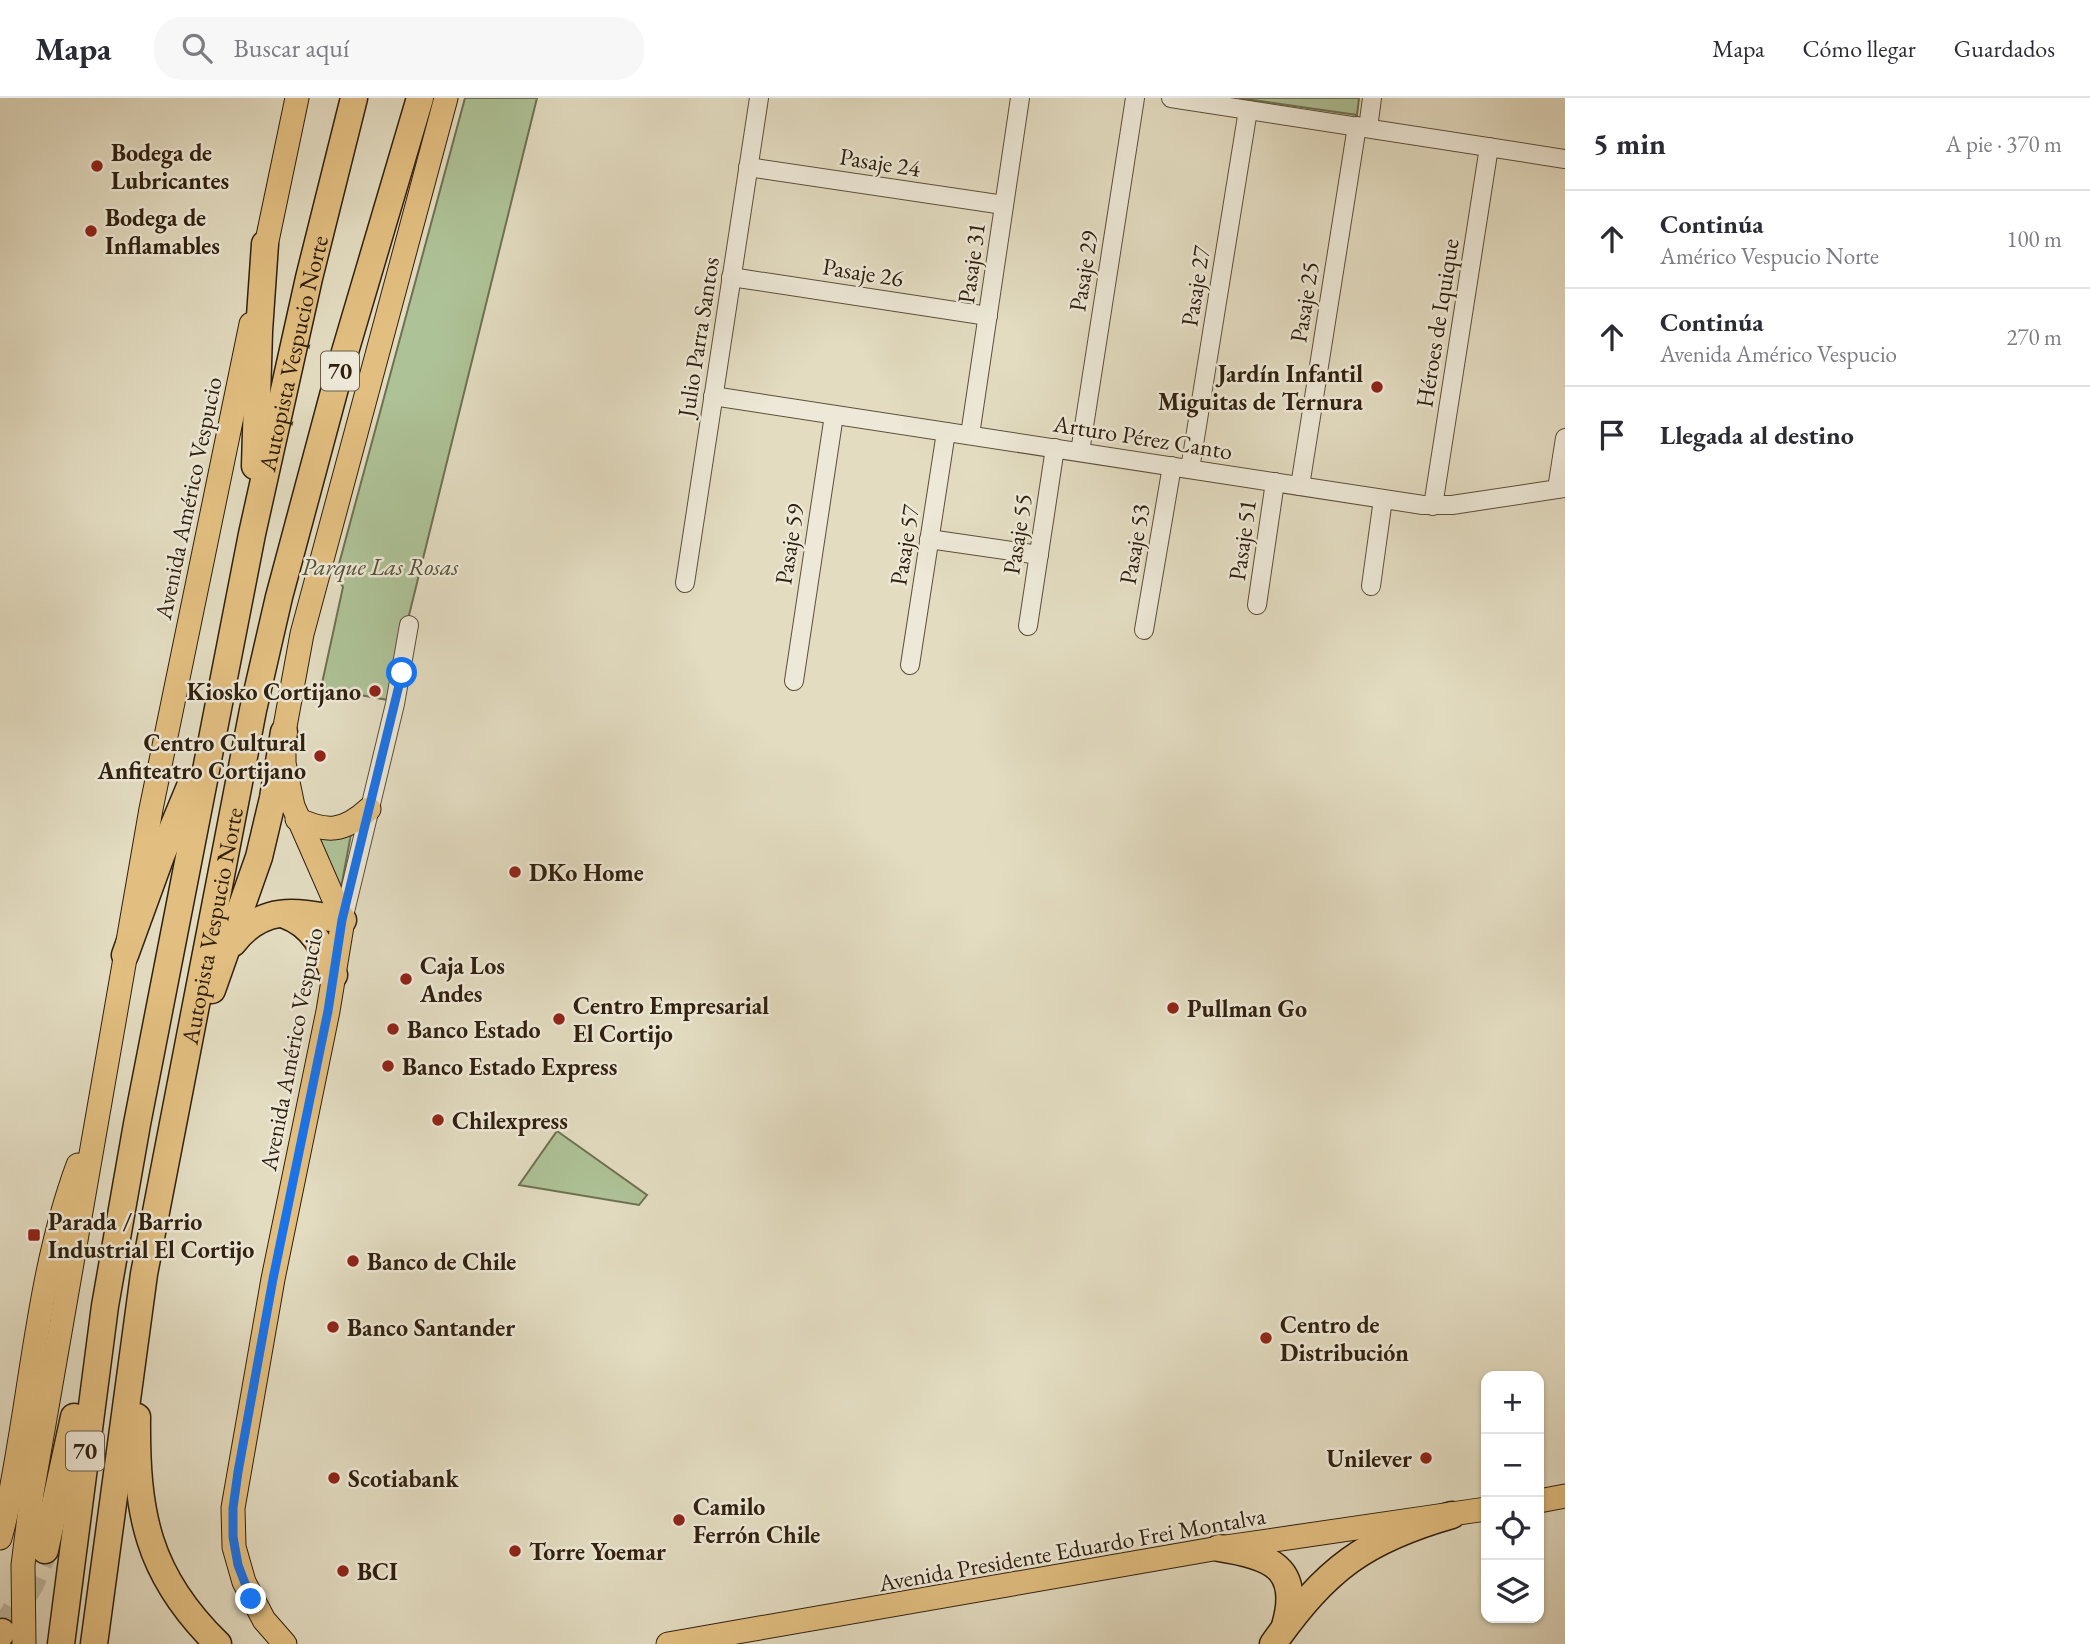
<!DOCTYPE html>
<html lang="es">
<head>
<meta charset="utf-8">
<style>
	:root { --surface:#fff; --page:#f7f7f7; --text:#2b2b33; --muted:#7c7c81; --line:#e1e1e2 }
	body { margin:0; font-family:"EB Garamond",serif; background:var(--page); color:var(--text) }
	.controls { position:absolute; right:21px; bottom:21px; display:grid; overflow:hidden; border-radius:14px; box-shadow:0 2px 5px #0004 }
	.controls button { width:63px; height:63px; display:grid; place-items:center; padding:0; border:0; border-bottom:2px solid var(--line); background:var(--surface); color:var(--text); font:35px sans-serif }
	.stop { position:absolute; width:21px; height:21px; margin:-16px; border:5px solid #1a73e8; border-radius:50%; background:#fff }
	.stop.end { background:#1a73e8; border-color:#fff; box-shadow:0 2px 7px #0008 }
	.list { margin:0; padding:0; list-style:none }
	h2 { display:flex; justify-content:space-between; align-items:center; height:91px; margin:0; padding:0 28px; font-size:30px }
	h2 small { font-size:23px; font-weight:400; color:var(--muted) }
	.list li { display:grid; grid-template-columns:46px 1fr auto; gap:21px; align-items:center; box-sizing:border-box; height:98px; padding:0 28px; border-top:2px solid var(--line) }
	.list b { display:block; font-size:26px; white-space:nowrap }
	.list p { margin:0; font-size:23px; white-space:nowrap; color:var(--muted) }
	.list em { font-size:23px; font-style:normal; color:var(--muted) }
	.icon { flex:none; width:38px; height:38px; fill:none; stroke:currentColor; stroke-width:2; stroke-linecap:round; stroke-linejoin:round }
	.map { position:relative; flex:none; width:1565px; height:1546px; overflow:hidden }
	header { display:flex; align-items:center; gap:42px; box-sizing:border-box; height:98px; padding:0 35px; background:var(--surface); border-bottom:2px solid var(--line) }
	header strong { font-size:33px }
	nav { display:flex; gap:38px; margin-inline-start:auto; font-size:24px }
	.search { width:490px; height:63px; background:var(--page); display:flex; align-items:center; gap:18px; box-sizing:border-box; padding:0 24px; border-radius:28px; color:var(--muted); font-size:26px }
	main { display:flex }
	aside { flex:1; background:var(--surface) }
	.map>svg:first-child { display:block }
	.green { fill:#aec297; stroke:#6e7152; stroke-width:2 }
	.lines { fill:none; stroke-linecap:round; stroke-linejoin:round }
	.highway-tunnel { stroke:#bfb69d; stroke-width:26; stroke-dasharray:26 13; stroke-linecap:butt }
	.minor-casing { stroke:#5c4f3b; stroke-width:20 }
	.major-casing { stroke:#2f200e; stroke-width:25 }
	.highway-casing { stroke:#2f200e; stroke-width:29 }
	.minor { stroke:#ede8d7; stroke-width:18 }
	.major { stroke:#e2be80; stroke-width:23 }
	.highway { stroke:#e2be80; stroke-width:26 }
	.route { stroke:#1a73e8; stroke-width:9 }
	.poi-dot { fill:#8f2418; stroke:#ede8d7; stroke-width:2.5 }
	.labels { text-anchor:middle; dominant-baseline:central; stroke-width:5; stroke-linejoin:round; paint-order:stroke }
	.shield { fill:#ede8d7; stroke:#685c4a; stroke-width:2 }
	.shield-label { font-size:23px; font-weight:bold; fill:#2f200e }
	.poi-label { font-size:24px; font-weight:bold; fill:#2f200e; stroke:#ede8d7; text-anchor:start }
	.street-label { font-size:24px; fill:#2f200e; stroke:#ede8d7 }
	.park-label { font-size:24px; font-style:italic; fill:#555137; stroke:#ede8d7 }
</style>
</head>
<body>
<header>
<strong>Mapa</strong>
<div class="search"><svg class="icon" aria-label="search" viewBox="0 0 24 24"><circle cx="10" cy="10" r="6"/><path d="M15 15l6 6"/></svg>Buscar aquí</div>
<nav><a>Mapa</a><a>Cómo llegar</a><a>Guardados</a></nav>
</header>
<main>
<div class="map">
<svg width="1565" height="1546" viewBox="0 0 1565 1546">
	<rect width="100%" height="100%" fill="#e3dcc1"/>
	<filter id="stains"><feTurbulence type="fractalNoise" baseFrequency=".00286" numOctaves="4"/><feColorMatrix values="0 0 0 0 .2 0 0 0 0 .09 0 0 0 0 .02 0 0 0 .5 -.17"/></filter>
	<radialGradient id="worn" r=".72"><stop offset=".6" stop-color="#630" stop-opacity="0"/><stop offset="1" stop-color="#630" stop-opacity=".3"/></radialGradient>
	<g class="green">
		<path d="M465,0h72l-149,602 -67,-12 22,-101 -7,-12z"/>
		<path d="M1239,0h120l-2,17z"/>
		<path d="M352,731l-12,64 -24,-57z"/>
		<path d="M557,1033l90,64 -8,10 -120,-20z"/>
	</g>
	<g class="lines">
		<path class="highway-tunnel" d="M2,1534l29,-48 14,-34"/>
		<g class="minor-casing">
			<g id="minor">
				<path d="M1171,0l394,61"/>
				<path d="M1368,30l4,-30"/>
				<path d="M748,69l256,38"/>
				<path d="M731,179l257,39"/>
				<path d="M713,298l710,109h29l113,-17"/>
				<path d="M970,337l50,-337"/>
				<path d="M1080,354l55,-354"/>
				<path d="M1190,371l58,-359"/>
				<path d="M1300,388l57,-360"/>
				<path d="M1557,391l8,-51"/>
				<path d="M1433,408l56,-359"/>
				<path d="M929,441l110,16"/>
				<path d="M685,485l74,-485"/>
				<path d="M1371,488l12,-87"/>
				<path d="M1257,507l18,-123"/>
				<path d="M1028,528l27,-178"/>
				<path d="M1144,532l28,-164"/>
				<path d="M910,567l36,-233"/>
				<path d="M794,583l40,-266"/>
				<path d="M343,822l52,-216 14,-79"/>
			</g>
		</g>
		<g class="major-casing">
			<g id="major">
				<path d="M263,162l34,-162"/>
				<path d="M297,721c30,14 47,13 72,-10"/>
				<path d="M1539,1403l26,-5"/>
				<path d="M0,1440c10,-34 15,-70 21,-105 15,-91 25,-182 57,-268"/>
				<path d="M24,1546l-1,-79 9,-72 119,-684 100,-485"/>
				<path d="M285,1546l-21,-24 -20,-38 -10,-35 -1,-39 40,-229 55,-268 15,-91 -50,-114 -9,-43v-31l18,-98 144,-536"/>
				<path d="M668,1546l551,-96 267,-39"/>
			</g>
		</g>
		<g class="highway-casing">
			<g id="highway">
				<path d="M255,368l4,-135 6,-87"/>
				<path d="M285,817c28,10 39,34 49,60"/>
				<path d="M233,845c31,-40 65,-31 110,-23"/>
				<path d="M125,857l36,-99 30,-72"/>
				<path d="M212,892l47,-133 14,-59 11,-66"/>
				<path d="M137,1319c-1,96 10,158 81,227"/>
				<path d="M1219,1450c51,8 83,19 66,78"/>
				<path d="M45,1452l29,-133"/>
				<path d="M0,1537l2,-3"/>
				<path id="s1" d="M61,1546l44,-338 32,-182 115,-590 57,-256 45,-180"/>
				<path id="s2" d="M94,1546l50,-370 109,-564 26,-113 63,-235 78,-264"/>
				<path d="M1273,1546c53,-75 91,-104 179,-129"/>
			</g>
		</g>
		<use href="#minor" class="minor"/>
		<use href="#major" class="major"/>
		<use href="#highway" class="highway"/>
	</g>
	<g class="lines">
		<path class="route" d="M251,1501l-13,-34 -5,-28v-29l5,-36 35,-193 55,-268 14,-91 60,-247"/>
	</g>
	<g class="poi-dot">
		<circle cx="97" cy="68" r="7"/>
		<circle cx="91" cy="133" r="7"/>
		<circle cx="1377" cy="289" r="7"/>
		<circle cx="375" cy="593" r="7"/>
		<circle cx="320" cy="658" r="7"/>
		<circle cx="515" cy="774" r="7"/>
		<circle cx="406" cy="881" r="7"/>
		<circle cx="1173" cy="910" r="7"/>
		<circle cx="559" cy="921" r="7"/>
		<circle cx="393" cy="931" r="7"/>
		<circle cx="388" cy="968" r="7"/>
		<circle cx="438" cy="1022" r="7"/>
		<rect x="27" y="1130" width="14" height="14" rx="3.5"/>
		<circle cx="353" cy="1163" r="7"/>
		<circle cx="333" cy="1229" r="7"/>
		<circle cx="1266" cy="1240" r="7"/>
		<circle cx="1426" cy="1360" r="7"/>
		<circle cx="334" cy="1380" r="7"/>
		<circle cx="679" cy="1422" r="7"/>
		<circle cx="515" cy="1453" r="7"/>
		<circle cx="343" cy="1473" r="7"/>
	</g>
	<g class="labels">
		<g class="shield">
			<rect x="321" y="253.5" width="38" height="39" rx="5"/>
			<rect x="66" y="1333.5" width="38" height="39" rx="5"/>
		</g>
		<g class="shield-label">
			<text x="340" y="273">70</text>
			<text x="85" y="1353">70</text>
		</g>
		<g class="poi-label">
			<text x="111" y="54">Bodega de<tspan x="111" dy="28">Lubricantes</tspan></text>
			<text x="105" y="119">Bodega de<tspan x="105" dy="28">Inflamables</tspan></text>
			<text x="1363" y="275" text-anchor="end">Jardín Infantil<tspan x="1363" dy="28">Miguitas de Ternura</tspan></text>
			<text x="361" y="593" text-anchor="end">Kiosko Cortijano</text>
			<text x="306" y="644" text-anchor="end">Centro Cultural<tspan x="306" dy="28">Anfiteatro Cortijano</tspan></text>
			<text x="529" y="774">DKo Home</text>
			<text x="420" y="867">Caja Los<tspan x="420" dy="28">Andes</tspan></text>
			<text x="573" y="907">Centro Empresarial<tspan x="573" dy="28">El Cortijo</tspan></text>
			<text x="1187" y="910">Pullman Go</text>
			<text x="407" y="931">Banco Estado</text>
			<text x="402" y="968">Banco Estado Express</text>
			<text x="452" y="1022">Chilexpress</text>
			<text x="48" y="1123">Parada / Barrio<tspan x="48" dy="28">Industrial El Cortijo</tspan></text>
			<text x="367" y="1163">Banco de Chile</text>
			<text x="1280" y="1226">Centro de<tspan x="1280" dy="28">Distribución</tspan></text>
			<text x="347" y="1229">Banco Santander</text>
			<text x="1412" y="1360" text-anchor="end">Unilever</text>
			<text x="348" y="1380">Scotiabank</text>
			<text x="693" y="1408">Camilo<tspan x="693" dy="28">Ferrón Chile</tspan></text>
			<text x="529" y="1453">Torre Yoemar</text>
			<text x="357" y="1473">BCI</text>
		</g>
		<g class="street-label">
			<text transform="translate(880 64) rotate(9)">Pasaje 24</text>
			<text transform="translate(971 165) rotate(-82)">Pasaje 31</text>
			<text transform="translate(1083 173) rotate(-81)">Pasaje 29</text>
			<text transform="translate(863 174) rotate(9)">Pasaje 26</text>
			<text transform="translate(1195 188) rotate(-81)">Pasaje 27</text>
			<text transform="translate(1304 204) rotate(-81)">Pasaje 25</text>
			<text transform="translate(1437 225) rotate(-81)">Héroes de Iquique</text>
			<text transform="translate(698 239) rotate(-81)">Julio Parra Santos</text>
			<text stroke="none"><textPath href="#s1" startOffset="1312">Autopista Vespucio Norte</textPath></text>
			<text transform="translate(1143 339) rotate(9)">Arturo Pérez Canto</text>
			<text transform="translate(188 400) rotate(-78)">Avenida Américo Vespucio</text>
			<text transform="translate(1017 436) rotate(-81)">Pasaje 55</text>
			<text transform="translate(1242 442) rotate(-82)">Pasaje 51</text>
			<text transform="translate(789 446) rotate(-81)">Pasaje 59</text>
			<text transform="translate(1134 446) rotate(-80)">Pasaje 53</text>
			<text transform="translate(904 447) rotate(-81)">Pasaje 57</text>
			<text stroke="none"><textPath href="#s2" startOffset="728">Autopista Vespucio Norte</textPath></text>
			<text transform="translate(291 951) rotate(-79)">Avenida Américo Vespucio</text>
			<text transform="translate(1072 1451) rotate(-10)">Avenida Presidente Eduardo Frei Montalva</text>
		</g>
		<g class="park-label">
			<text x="380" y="468">Parque Las Rosas</text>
		</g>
	</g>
	<rect width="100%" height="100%" filter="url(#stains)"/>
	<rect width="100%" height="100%" fill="url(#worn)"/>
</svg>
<div class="controls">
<button>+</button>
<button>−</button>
<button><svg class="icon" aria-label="locate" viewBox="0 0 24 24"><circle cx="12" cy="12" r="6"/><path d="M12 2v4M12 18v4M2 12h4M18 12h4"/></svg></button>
<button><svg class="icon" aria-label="layers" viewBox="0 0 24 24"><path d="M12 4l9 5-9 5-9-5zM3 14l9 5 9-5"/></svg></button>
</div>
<div class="stop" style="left:402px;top:575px"></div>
<div class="stop end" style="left:251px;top:1501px"></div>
</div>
<aside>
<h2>5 min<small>A pie · 370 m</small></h2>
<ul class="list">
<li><svg class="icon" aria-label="ahead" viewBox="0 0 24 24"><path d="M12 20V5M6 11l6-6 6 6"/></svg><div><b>Continúa</b><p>Américo Vespucio Norte</p></div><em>100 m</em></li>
<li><svg class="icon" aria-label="ahead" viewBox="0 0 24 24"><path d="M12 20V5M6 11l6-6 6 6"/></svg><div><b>Continúa</b><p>Avenida Américo Vespucio</p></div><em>270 m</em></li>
<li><svg class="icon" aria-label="arrive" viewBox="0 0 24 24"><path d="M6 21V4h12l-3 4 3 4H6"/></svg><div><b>Llegada al destino</b></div></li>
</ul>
</aside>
</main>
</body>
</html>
